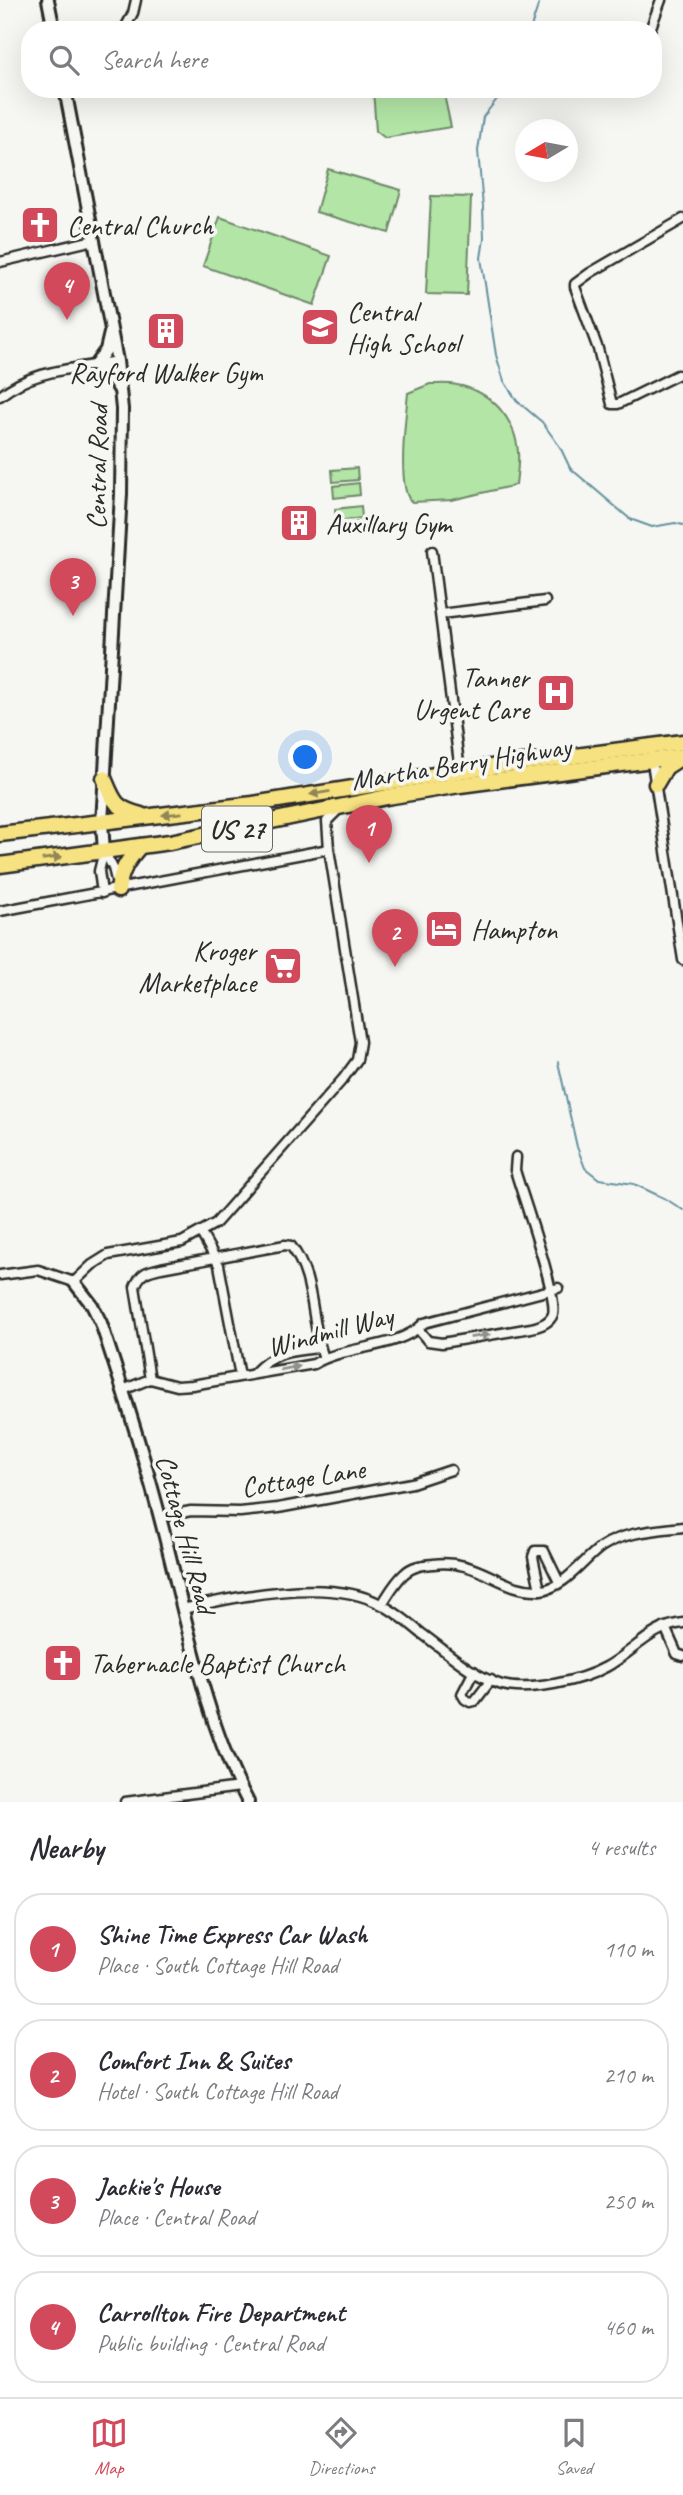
<!DOCTYPE html>
<html lang="en">
<head>
<meta charset="utf-8">
<style>
	:root { --surface:#fff; --page:#f7f7f7; --text:#2b2b33; --muted:#7c7c81; --line:#e1e1e2; --accent:#d1495b }
	body { margin:0; font-family:Caveat,sans-serif; background:var(--page); color:var(--text) }
	.compass { position:absolute; left:515px; top:119px; width:63px; height:63px; border-radius:50%; background:var(--surface); box-shadow:0 7px 28px #0002; rotate:260deg }
	.you { position:absolute; left:306px; top:758px; width:24px; height:24px; margin:-18px; border:5px solid #fff; border-radius:50%; background:#1a73e8; box-shadow:0 0 0 10px #1a73e833 }
	.badge { display:grid; place-items:center; width:46px; height:46px; border-radius:50%; background:var(--accent); color:#fff; font-size:23px; font-weight:700 }
	.pin { position:absolute; translate:-50% -58px; filter:drop-shadow(0 2px 4px #0008) }
	.pin::after { content:''; position:absolute; top:37px; width:24px; height:21px; background:inherit; clip-path:polygon(0 0,100% 0,50% 100%) }
	.list { margin:0; padding:0; list-style:none }
	h2 { display:flex; justify-content:space-between; align-items:center; height:91px; margin:0; padding:0 28px; font-size:30px }
	h2 small { font-size:23px; font-weight:400; color:var(--muted) }
	.list li { display:grid; grid-template-columns:46px 1fr auto; gap:21px; align-items:center; box-sizing:border-box; height:112px; margin:0 14px 14px; padding:0 14px; border:2px solid var(--line); border-radius:28px }
	.list b { display:block; font-size:26px; white-space:nowrap }
	.list p { margin:0; font-size:23px; white-space:nowrap; color:var(--muted) }
	.list em { font-size:23px; font-style:normal; color:var(--muted) }
	.icon { flex:none; width:38px; height:38px; fill:none; stroke:currentColor; stroke-width:2; stroke-linecap:round; stroke-linejoin:round }
	.map { position:relative; flex:none; width:683px; height:1802px; overflow:hidden }
	.search { position:absolute; background:var(--surface); box-shadow:0 7px 28px #0002; left:21px; right:21px; top:21px; height:77px; display:flex; align-items:center; gap:18px; box-sizing:border-box; padding:0 24px; border-radius:28px; color:var(--muted); font-size:26px }
	.sheet { height:595px; background:var(--surface) }
	nav { display:flex; justify-content:space-around; align-items:center; box-sizing:border-box; height:98px; border-top:2px solid var(--line); background:var(--surface); font-size:19px; color:var(--muted) }
	nav a { display:grid; justify-items:center; gap:4px }
	nav .on { color:var(--accent) }
	.map>svg:first-child { display:block }
	.green { fill:#b2e5a6; stroke:#6e8868; stroke-width:2 }
	.lines { fill:none; stroke-linecap:round; stroke-linejoin:round }
	.stream { stroke:#65929f; stroke-width:2 }
	.street-casing { stroke:#2b2b2b; stroke-width:13 }
	.secondary-casing { stroke:#2b2b2b; stroke-width:16 }
	.highway-casing { stroke:#2b2b2b; stroke-width:19 }
	.street { stroke:#f6f6f2; stroke-width:8 }
	.secondary { stroke:#f6f6f2; stroke-width:10 }
	.highway { stroke:#f7e281; stroke-width:14 }
	.oneway { fill:#918656 }
	.oneway2 { fill:#90908e }
	.labels { text-anchor:middle; dominant-baseline:central; stroke-width:7; stroke-linejoin:round; paint-order:stroke }
	.shield { fill:#f6f6f2; stroke:#686867; stroke-width:2 }
	.shield-label { font-size:26px; font-weight:bold; fill:#2b2b2b }
	.poi-label { font-size:28px; fill:#2b2b2b; stroke:#f6f6f2; text-anchor:start }
	.street-label { font-size:28px; fill:#2b2b2b; stroke:#f6f6f2 }
</style>
</head>
<body>
<div class="map">
<svg width="683" height="1802" viewBox="0 0 683 1802">
	<rect width="100%" height="100%" fill="#f6f6f2"/>
	<filter id="ink" filterUnits="userSpaceOnUse"><feTurbulence type="fractalNoise" baseFrequency=".0143" numOctaves="2"/><feDisplacementMap in="SourceGraphic" scale="14" xChannelSelector="R" yChannelSelector="G"/><feConvolveMatrix kernelMatrix="1 2 1 2 8 2 1 2 1" color-interpolation-filters="sRGB"/></filter>
	<g filter="url(#ink)">
		<g class="green">
			<path d="M373,89h66l6,10 6,28 -66,11 -9,-7z"/>
			<path d="M328,169l73,21 -12,43 -73,-21z"/>
			<path d="M431,196l40,1 -4,98 -41,-1z"/>
			<path d="M220,217l111,39 -17,49 -111,-39z"/>
			<path d="M430,384c9,0 19,-1 27,1 34,6 58,33 61,67 1,11 -1,22 -2,33l-64,15 -40,2c-16,-12 -6,-88 -4,-109z"/>
			<path d="M357,468l1,12 -25,2 -1,-12z"/>
			<path d="M359,483l1,12 -26,3 -1,-12z"/>
			<path d="M361,506l1,12 -26,3 -1,-12z"/>
			<path d="M362,522l1,12 -25,2 -1,-12z"/>
		</g>
		<g class="lines">
			<g class="stream">
				<path d="M530,30l10,-30"/>
				<path d="M505,89l-22,28 -5,34 5,56 1,32 -3,19 15,97 8,26 13,20 25,21 18,25 10,21 60,51 22,8 23,-4 8,2"/>
				<path d="M558,1062l19,85 8,21 14,11 35,5 32,15 17,11"/>
			</g>
			<g class="street-casing">
				<g id="street">
					<path d="M124,30l9,-17 3,-13"/>
					<path d="M650,30l11,-30"/>
					<path d="M0,262l94,-22"/>
					<path d="M677,375l-59,29h-6l-14,-55 -23,-62v-3l15,-11 93,-54"/>
					<path d="M0,396c33,-27 77,-27 117,-35"/>
					<path d="M432,551l28,220"/>
					<path d="M441,614l104,-13"/>
					<path d="M651,756l32,204"/>
					<path d="M329,849l-2,-28 10,-10"/>
					<path d="M104,851l9,17 4,16"/>
					<path d="M102,893l-3,-22 5,-20"/>
					<path d="M0,911l329,-62 31,193 -3,18 -14,19 -127,144 -34,19 -74,13 -16,10 -18,17 -36,-12 -38,5"/>
					<path d="M201,1233l18,32 21,111"/>
					<path d="M418,1329l10,12 14,2 89,-15c9,-2 19,-5 22,-14 5,-19 -31,-119 -38,-144l1,-13"/>
					<path d="M254,1373c21,-22 37,-22 66,-25"/>
					<path d="M150,1379l-15,-92c5,-14 12,-16 26,-19l124,-23 6,1c25,32 19,76 33,112"/>
					<path d="M123,1390l27,-11 27,7 15,-1 122,-21c30,-19 84,-14 110,-41l134,-35"/>
					<path d="M160,1517l31,-6 49,1 38,-4 134,-25 39,-13"/>
					<path d="M540,1590l-7,-33 2,-6h9l15,31"/>
					<path d="M382,1604c6,-9 13,-22 22,-30 8,-8 18,-9 29,-10 47,-6 67,28 107,26 24,-1 44,-31 61,-43 22,-15 56,-17 82,-20"/>
					<path d="M183,1609c53,-13 149,-33 199,-4 14,7 27,18 39,28 24,17 52,44 81,52 27,7 79,-4 104,-18 26,-14 46,-41 77,-44"/>
					<path d="M665,1627l12,27 6,2"/>
					<path d="M474,1671l-12,23 3,5 5,3 5,-1 16,-21"/>
					<path d="M125,1802l115,-15"/>
				</g>
			</g>
			<g class="secondary-casing">
				<g id="secondary">
					<path d="M48,0l6,30"/>
					<path d="M65,89l52,272 5,48 -1,85 -19,329 2,28"/>
					<path d="M110,333l-4,17 -11,15 14,9 10,15"/>
					<path d="M74,1282l18,23 9,18c23,69 45,139 63,210 22,85 42,192 84,269"/>
				</g>
			</g>
			<g class="highway-casing">
				<g id="highway">
					<path d="M104,778c10,24 11,30 37,37"/>
					<path d="M656,784l10,-17 14,-9"/>
					<path d="M0,834l253,-30 207,-33 223,-29"/>
					<path d="M0,865l170,-23 217,-45 73,-12 223,-29"/>
					<path d="M118,890c3,-20 9,-29 22,-44"/>
				</g>
			</g>
			<use href="#street" class="street"/>
			<use href="#secondary" class="secondary"/>
			<use href="#highway" class="highway"/>
		</g>
		<defs><path id="oneway-solid" d="M-6-.8H1V-3.2L6.5 0L1 3.2V.8H-6Z" transform="scale(1.75)"/></defs>
		<g class="oneway">
			<use href="#oneway-solid" transform="translate(320 793) rotate(171)"/>
			<use href="#oneway-solid" transform="translate(172 814) rotate(174)"/>
			<use href="#oneway-solid" transform="translate(52 858) rotate(-8)"/>
		</g>
		<g class="oneway2">
			<use href="#oneway-solid" transform="translate(480 1336) rotate(-9)"/>
			<use href="#oneway-solid" transform="translate(290 1368) rotate(-10)"/>
		</g>
	</g>
	<defs>
		<g id="church-square" transform="scale(2.0125)"><rect x="-9" y="-9" width="18" height="18" rx="4" fill="#d1495b" stroke="#f6f6f2"/><path d="M-1.2-6h2.4v3.5h3.3v2.4h-3.3V6h-2.4V-.1h-3.3v-2.4h3.3Z" fill="#fff"/></g>
		<g id="school-square" transform="scale(2.0125)"><rect x="-9" y="-9" width="18" height="18" rx="4" fill="#d1495b" stroke="#f6f6f2"/><path d="M0-5L7-2L0 1L-7-2ZM-4 1L0 2.5L4 1V4Q0 6-4 4Z" fill="#fff"/></g>
		<g id="building-square" transform="scale(2.0125)"><rect x="-9" y="-9" width="18" height="18" rx="4" fill="#d1495b" stroke="#f6f6f2"/><path d="M-4-6H4V6H1V3H-1V6H-4ZM-2.5-4.3h1.7v1.8h-1.7ZM.8-4.3h1.7v1.8H.8ZM-2.5-1h1.7V.8h-1.7ZM.8-1h1.7V.8H.8Z" fill="#fff"/></g>
		<g id="hospital-square" transform="scale(2.0125)"><rect x="-9" y="-9" width="18" height="18" rx="4" fill="#d1495b" stroke="#f6f6f2"/><path d="M-5-5h3v3.5h4V-5h3V5h-3V1.5h-4V5h-3Z" fill="#fff"/></g>
		<g id="hotel-square" transform="scale(2.0125)"><rect x="-9" y="-9" width="18" height="18" rx="4" fill="#d1495b" stroke="#f6f6f2"/><path d="M-6-4.5h1.5V1H6V5H4.5V3h-9V5H-6ZM-4 0a1.8 1.8 0 1 1 3.6 0ZM.5 0V-2.5h3Q6-2.5 6 0Z" fill="#fff"/></g>
		<g id="supermarket-square" transform="scale(2.0125)"><rect x="-9" y="-9" width="18" height="18" rx="4" fill="#d1495b" stroke="#f6f6f2"/><path d="M-6-5.5h2.5l.6 2H6L4.5 2H-2.5L-4.4-4H-6ZM-1.5 3.2a1.3 1.3 0 1 0 .1 0ZM3 3.2a1.3 1.3 0 1 0 .1 0Z" fill="#fff"/></g>
	</defs>
	<g fill-rule="evenodd">
		<use href="#church-square" x="40" y="225"/>
		<use href="#school-square" x="320" y="327"/>
		<use href="#building-square" x="166" y="331"/>
		<use href="#building-square" x="299" y="523"/>
		<use href="#hospital-square" x="556" y="693"/>
		<use href="#hotel-square" x="444" y="929"/>
		<use href="#supermarket-square" x="283" y="966"/>
		<use href="#church-square" x="63" y="1663"/>
	</g>
	<g class="labels">
		<rect class="shield" x="202" y="806.5" width="70" height="45" rx="5"/>
		<g class="shield-label">
			<text x="237" y="829">US 27</text>
		</g>
		<g class="poi-label">
			<text x="67" y="225">Central Church</text>
			<text x="347" y="311">Central<tspan x="347" dy="32">High School</tspan></text>
			<text x="166" y="372" text-anchor="middle">Rayford Walker Gym</text>
			<text x="326" y="523">Auxillary Gym</text>
			<text x="529" y="677" text-anchor="end">Tanner<tspan x="529" dy="32">Urgent Care</tspan></text>
			<text x="471" y="929">Hampton</text>
			<text x="256" y="950" text-anchor="end">Kroger<tspan x="256" dy="32">Marketplace</tspan></text>
			<text x="90" y="1663">Tabernacle Baptist Church</text>
		</g>
		<g class="street-label">
			<text transform="translate(97 467) rotate(-89)">Central Road</text>
			<text transform="translate(461 763) rotate(-9)">Martha Berry Highway</text>
			<text transform="translate(330 1331) rotate(-15)">Windmill Way</text>
			<text transform="translate(303 1478) rotate(-9)">Cottage Lane</text>
			<text transform="translate(186 1534) rotate(75)">Cottage Hill Road</text>
		</g>
	</g>
</svg>
<svg class="compass" viewBox="-18 -18 36 36"><path d="M0-13l5 13h-10z" fill="#e53935"/><path d="M0 13l5-13h-10z" fill="#7c7c81"/></svg>
<div class="you"></div>
<div class="pin badge" style="left:369px;top:863px">1</div>
<div class="pin badge" style="left:395px;top:967px">2</div>
<div class="pin badge" style="left:73px;top:616px">3</div>
<div class="pin badge" style="left:67px;top:320px">4</div>
<div class="search"><svg class="icon" aria-label="search" viewBox="0 0 24 24"><circle cx="10" cy="10" r="6"/><path d="M15 15l6 6"/></svg>Search here</div>
</div>
<section class="sheet">
<h2>Nearby<small>4 results</small></h2>
<ul class="list">
<li><span class="badge">1</span><div><b>Shine Time Express Car Wash</b><p>Place · South Cottage Hill Road</p></div><em>110 m</em></li>
<li><span class="badge">2</span><div><b>Comfort Inn &amp; Suites</b><p>Hotel · South Cottage Hill Road</p></div><em>210 m</em></li>
<li><span class="badge">3</span><div><b>Jackie's House</b><p>Place · Central Road</p></div><em>250 m</em></li>
<li><span class="badge">4</span><div><b>Carrollton Fire Department</b><p>Public building · Central Road</p></div><em>460 m</em></li>
</ul>
</section>
<nav>
<a class="on"><svg class="icon" aria-label="map" viewBox="0 0 24 24"><path d="M3 6l6-2 6 2 6-2v14l-6 2-6-2-6 2zM9 4v14M15 6v14"/></svg>Map</a>
<a><svg class="icon" aria-label="directions" viewBox="0 0 24 24"><path d="M12 3l9 9-9 9-9-9zM9 14v-3h6M13 9l2 2-2 2"/></svg>Directions</a>
<a><svg class="icon" aria-label="saved" viewBox="0 0 24 24"><path d="M7 4h10v16l-5-4-5 4z"/></svg>Saved</a>
</nav>
</body>
</html>
